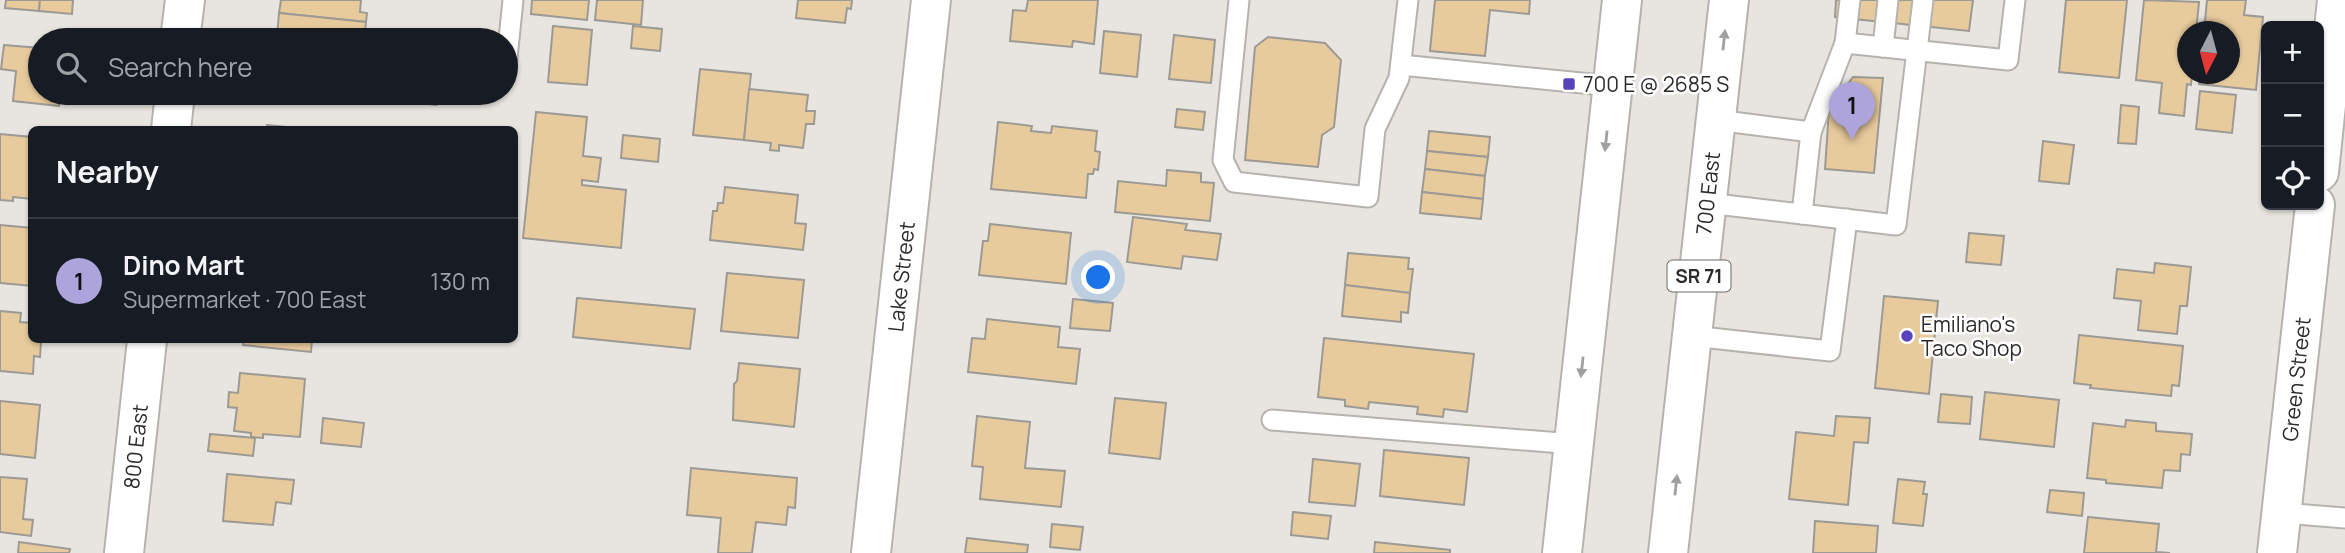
<!DOCTYPE html>
<html lang="en">
<head>
<meta charset="utf-8">
<style>
	:root { --surface:#171b24; --page:#242831; --text:#f1f3f6; --muted:#9ea1a6; --line:#363941; --accent:#aca4db }
	body { margin:0; font-family:Manrope,sans-serif; background:var(--page); color:var(--text) }
	.controls { position:absolute; right:21px; top:21px; display:grid; overflow:hidden; border-radius:10px; box-shadow:0 2px 5px #0004 }
	.controls button { width:63px; height:63px; display:grid; place-items:center; padding:0; border:0; border-bottom:2px solid var(--line); background:var(--surface); color:var(--text); font:35px sans-serif }
	.compass { position:absolute; left:2177px; top:21px; width:63px; height:63px; border-radius:50%; background:var(--surface); box-shadow:0 2px 5px #0004; rotate:186deg }
	.you { position:absolute; left:1099px; top:278px; width:24px; height:24px; margin:-18px; border:5px solid #fff; border-radius:50%; background:#1a73e8; box-shadow:0 0 0 10px #1a73e833 }
	.badge { display:grid; place-items:center; width:46px; height:46px; border-radius:50%; background:var(--accent); color:#111; font-size:23px; font-weight:700 }
	.pin { position:absolute; translate:-50% -58px; filter:drop-shadow(0 2px 4px #0008) }
	.pin::after { content:''; position:absolute; top:37px; width:24px; height:21px; background:inherit; clip-path:polygon(0 0,100% 0,50% 100%) }
	.list { margin:0; padding:0; list-style:none }
	h2 { display:flex; justify-content:space-between; align-items:center; height:91px; margin:0; padding:0 28px; font-size:30px }
	h2 small { font-size:23px; font-weight:400; color:var(--muted) }
	.list li { display:grid; grid-template-columns:46px 1fr auto; gap:21px; align-items:center; box-sizing:border-box; height:126px; padding:0 28px; border-top:2px solid var(--line) }
	.list b { display:block; font-size:26px; white-space:nowrap }
	.list p { margin:0; font-size:23px; white-space:nowrap; color:var(--muted) }
	.list em { font-size:23px; font-style:normal; color:var(--muted) }
	.icon { flex:none; width:38px; height:38px; fill:none; stroke:currentColor; stroke-width:2; stroke-linecap:round; stroke-linejoin:round }
	.map { position:relative; flex:none; width:2345px; height:553px; overflow:hidden }
	.search { position:absolute; background:var(--surface); box-shadow:0 2px 5px #0004; left:28px; top:28px; width:490px; height:77px; display:flex; align-items:center; gap:18px; box-sizing:border-box; padding:0 24px; border-radius:38px; color:var(--muted); font-size:26px }
	.panel { position:absolute; background:var(--surface); box-shadow:0 2px 5px #0004; left:28px; top:126px; width:490px; height:217px; border-radius:10px }
	.map>svg:first-child { display:block }
	.building { fill:#e8cb9c; stroke:#9d9a95; stroke-width:2 }
	.lines { fill:none; stroke-linecap:round; stroke-linejoin:round }
	.service-casing { stroke:#b6b3ae; stroke-width:23 }
	.minor-casing { stroke:#b6b3ae; stroke-width:42 }
	.primary-casing { stroke:#b6b3ae; stroke-width:42 }
	.service { stroke:#fff; stroke-width:19 }
	.minor { stroke:#fff; stroke-width:38 }
	.primary { stroke:#fff; stroke-width:38 }
	.oneway { fill:#a0a09f }
	.poi-dot { fill:#5743bb; stroke:#fff; stroke-width:2.5 }
	.labels { text-anchor:middle; dominant-baseline:central; stroke-width:5; stroke-linejoin:round; paint-order:stroke }
	.shield { fill:#fff; stroke:#6c6b6a; stroke-width:2 }
	.shield-label { font-size:19px; font-weight:bold; fill:#2d2b2a }
	.poi-label { font-size:21px; fill:#2d2b2a; stroke:#fff; text-anchor:start }
	.street-label { font-size:21px; fill:#2d2b2a; stroke:#fff }
</style>
</head>
<body>
<div class="map">
<svg width="2345" height="553" viewBox="0 0 2345 553">
	<rect width="100%" height="100%" fill="#e8e5e0"/>
	<g class="building">
		<path d="M6,0h34l-1,11 -34,-3z"/>
		<path d="M40,0h33l-1,14 -33,-3z"/>
		<path d="M281,0h80l-1,12 7,1 -1,9 -87,-9z"/>
		<path d="M532,0h57l-2,20 -56,-6z"/>
		<path d="M597,0h46l-2,25 -46,-5z"/>
		<path d="M798,0h54l-1,9 -4,-1 -2,15 -49,-5z"/>
		<path d="M1028,0h70l-4,44 -21,-3 -1,6 -62,-6 3,-31 13,1z"/>
		<path d="M1435,0h95l-1,14 -39,-4 -5,46 -55,-5z"/>
		<path d="M1836,0h137l-4,31 -134,-14z"/>
		<path d="M2066,0h61l-8,78 -60,-6z"/>
		<path d="M2144,0l55,2 -3,30h-8v42h4l-1,11 -4,-1 -3,32 -25,-3 3,-30 -26,-3z"/>
		<path d="M2207,0h39l-2,15 19,2 -7,73 -57,-6 1,-10h30v-42h-26z"/>
		<path d="M279,13l87,9 -1,9 -8,-1 -1,10h-72v-2l-7,-1z"/>
		<path d="M553,26l39,4 -5,55 -39,-3z"/>
		<path d="M633,26l29,3 -2,22 -29,-3z"/>
		<path d="M1104,31l37,4 -4,42 -37,-4z"/>
		<path d="M1174,35l41,5 -4,43 -42,-4z"/>
		<path d="M1268,37l57,6 16,17 -7,67 -12,8 -4,32 -73,-7 10,-113z"/>
		<path d="M4,45l36,3v45h21l-2,13 -46,-5 3,-30 -15,-2z"/>
		<path d="M700,69l51,5 -7,66 -51,-5z"/>
		<path d="M1853,77l30,1 -9,95 -49,-4 4,-59z"/>
		<path d="M749,89l59,6 -2,16h9l-1,13h-8l-3,24 -24,-3v6l-9,-1 1,-7 -27,-3z"/>
		<path d="M2200,91l36,4 -4,38 -36,-4z"/>
		<path d="M376,93h61l-1,12 -61,-7z"/>
		<path d="M2121,105l18,2 -3,37 -18,-1z"/>
		<path d="M1177,109l28,3 -2,18 -28,-3z"/>
		<path d="M536,112l51,5 -4,39 18,2 -3,24 -16,-2v5l44,5 -5,58 -98,-10z"/>
		<path d="M998,122l34,4 -1,5 20,2 1,-7 45,5 -2,20 5,1 -2,18 -4,-1 -1,5h-5l-2,24 -95,-9z"/>
		<path d="M267,125l48,5h-48z"/>
		<path d="M1429,131l61,6 -2,20 -61,-6z"/>
		<path d="M0,134l32,3v62l-19,-2v4l-13,-1z"/>
		<path d="M623,135l37,4 -2,23 -37,-4z"/>
		<path d="M2043,141l31,4 -5,39 -30,-3z"/>
		<path d="M1427,151l61,6 -3,19 -60,-7z"/>
		<path d="M1425,169l60,7 -2,23 -61,-7z"/>
		<path d="M1167,170l34,3v9l13,1 -4,38 -95,-9 3,-31 48,5z"/>
		<path d="M725,187l73,8 -3,28 11,1 -3,26 -93,-10 3,-29h4l1,-8h5z"/>
		<path d="M1422,192l61,7 -2,20 -61,-6z"/>
		<path d="M1133,217l54,7 -2,6 36,4 -4,26 -34,-4 -2,13 -54,-7z"/>
		<path d="M990,224l81,9 -5,51 -87,-9 4,-34h5z"/>
		<path d="M0,225l32,3v58l-32,-3z"/>
		<path d="M1969,233l35,3 -3,29 -35,-3z"/>
		<path d="M1348,253l61,5 -1,11h5l-3,24 -65,-8z"/>
		<path d="M2155,263l36,4 -4,39h-7l-3,28 -39,-4 3,-29 -27,-3 3,-29 37,4z"/>
		<path d="M727,273l77,7 -6,58 -77,-7z"/>
		<path d="M1345,285l65,8 -2,20 -7,-1v10l-59,-6z"/>
		<path d="M1884,296l54,5 -9,93 -54,-6z"/>
		<path d="M577,298l118,11 -5,40 -117,-12z"/>
		<path d="M1073,299l40,4 -3,28 -40,-3z"/>
		<path d="M0,311l21,2 -1,9 12,1v17l9,2 -1,15 -6,-1 -1,18 -33,-3z"/>
		<path d="M987,319l73,8 -2,20 22,2 -4,35 -108,-12 4,-34 13,1z"/>
		<path d="M2079,335l104,11 -4,40 -7,-1 -1,11 -81,-8 1,-3 -17,-2z"/>
		<path d="M1324,338l150,16 -7,58 -23,-3 -1,8 -26,-3 1,-7 -49,-5 -1,7 -23,-3v-6l-27,-3z"/>
		<path d="M244,340h68l-1,12 -68,-7z"/>
		<path d="M739,363l61,6 -6,58 -61,-7 1,-36 3,-3z"/>
		<path d="M240,373l65,6 -5,58 -37,-3v4l-12,-1v-4l-17,-2 3,-23 -9,-1 1,-15 9,1z"/>
		<path d="M1985,392l74,8 -5,47 -74,-8z"/>
		<path d="M1941,394l31,3 -2,27 -32,-2z"/>
		<path d="M1115,398l51,5 -6,56 -51,-6z"/>
		<path d="M0,401l40,4 -5,53 -35,-4z"/>
		<path d="M977,416l53,6 -5,46 40,3 -4,36 -81,-8 3,-32 -11,-1z"/>
		<path d="M1836,416l34,2 -2,25 -14,-1 -6,63 -59,-6 7,-67 38,4z"/>
		<path d="M323,418l41,5 -3,24 -40,-4z"/>
		<path d="M2126,420l30,3v8l36,3 -2,21 -9,-1 -1,17 -16,-1 -2,18 -56,-5v-3l-19,-2 6,-55 32,4z"/>
		<path d="M210,434l45,4 -2,18 -45,-5z"/>
		<path d="M1384,450l85,8 -5,47 -84,-9z"/>
		<path d="M1313,459l47,5 -5,42 -46,-4z"/>
		<path d="M691,468l106,10 -2,30 -7,-1 -2,18 -30,-3 -4,31h-34l3,-35 -34,-3z"/>
		<path d="M227,474l67,6 -3,24 -15,-2 -3,23 -50,-4z"/>
		<path d="M0,477l27,2 -4,40 10,1 -2,16 -31,-4z"/>
		<path d="M1898,479l27,3 -2,12h4l-4,32 -30,-3z"/>
		<path d="M2050,490l34,3 -2,23 -35,-4z"/>
		<path d="M1293,512l38,4 -3,23 -37,-4z"/>
		<path d="M2088,517l71,7 -3,28 14,1h-86z"/>
		<path d="M1815,521l63,5 -2,27h-63z"/>
		<path d="M1052,524l31,3 -3,23 -30,-3z"/>
		<path d="M967,538l61,7 -1,8h-62z"/>
		<path d="M19,542l51,7 -1,4h-51z"/>
		<path d="M1375,542l75,8v3h-76z"/>
	</g>
	<g class="lines">
		<g class="service-casing">
			<g id="service">
				<path d="M1239,0l-16,160 11,22 134,15 7,-68 24,-51 9,-78"/>
				<path d="M1845,43l163,17 7,-60"/>
				<path d="M1883,47l5,-47"/>
				<path d="M1401,65l211,21"/>
				<path d="M506,68l7,-68"/>
				<path d="M1716,120l95,12 34,-89 5,-43"/>
				<path d="M1707,203l189,22 27,-225"/>
				<path d="M1802,214l9,-82"/>
				<path d="M1692,336l138,15 17,-132"/>
				<path d="M1272,420l302,24"/>
				<path d="M2282,513l63,5"/>
			</g>
		</g>
		<g class="minor-casing">
			<g id="minor">
				<path d="M180,40l5,-40"/>
				<path d="M171,130l4,-37"/>
				<path d="M2319,172l18,-172"/>
				<path id="s1" d="M124,553l23,-213"/>
				<path id="s2" d="M871,553l60,-553"/>
				<path id="s3" d="M2277,553l38,-348"/>
			</g>
		</g>
		<g class="primary-casing">
			<g id="primary">
				<path d="M1562,553l60,-553"/>
				<path id="s4" d="M1668,553l61,-553"/>
			</g>
		</g>
		<use href="#service" class="service"/>
		<use href="#minor" class="minor"/>
		<use href="#primary" class="primary"/>
	</g>
	<defs><path id="oneway-solid" d="M-6-.8H1V-3.2L6.5 0L1 3.2V.8H-6Z" transform="scale(1.75)"/></defs>
	<g class="oneway">
		<use href="#oneway-solid" transform="translate(1724 40) rotate(-84)"/>
		<use href="#oneway-solid" transform="translate(1606 141) rotate(96)"/>
		<use href="#oneway-solid" transform="translate(1582 367) rotate(96)"/>
		<use href="#oneway-solid" transform="translate(1676 485) rotate(-84)"/>
	</g>
	<g class="poi-dot">
		<rect x="1562" y="77" width="14" height="14" rx="3.5"/>
		<circle cx="1907" cy="336" r="7"/>
	</g>
	<g class="labels">
		<rect class="shield" x="1667.5" y="260.5" width="63" height="31" rx="5"/>
		<g class="shield-label">
			<text x="1699" y="276">SR 71</text>
		</g>
		<g class="poi-label">
			<text x="1583" y="84">700 E @ 2685 S</text>
			<text x="1921" y="324">Emiliano's<tspan x="1921" dy="24">Taco Shop</tspan></text>
		</g>
		<g class="street-label">
			<text stroke="none"><textPath href="#s4" startOffset="362">700 East</textPath></text>
			<text stroke="none"><textPath href="#s2" startOffset="278">Lake Street</textPath></text>
			<text stroke="none"><textPath href="#s3" startOffset="175">Green Street</textPath></text>
			<text stroke="none"><textPath href="#s1" startOffset="107">800 East</textPath></text>
		</g>
	</g>
</svg>
<div class="controls">
<button>+</button>
<button>−</button>
<button><svg class="icon" aria-label="locate" viewBox="0 0 24 24"><circle cx="12" cy="12" r="6"/><path d="M12 2v4M12 18v4M2 12h4M18 12h4"/></svg></button>
</div>
<svg class="compass" viewBox="-18 -18 36 36"><path d="M0-13l5 13h-10z" fill="#e53935"/><path d="M0 13l5-13h-10z" fill="#9ea1a6"/></svg>
<div class="you"></div>
<div class="pin badge" style="left:1852px;top:140px">1</div>
<div class="search"><svg class="icon" aria-label="search" viewBox="0 0 24 24"><circle cx="10" cy="10" r="6"/><path d="M15 15l6 6"/></svg>Search here</div>
<section class="panel">
<h2>Nearby<small></small></h2>
<ul class="list">
<li><span class="badge">1</span><div><b>Dino Mart</b><p>Supermarket · 700 East</p></div><em>130 m</em></li>
</ul>
</section>
</div>
</body>
</html>
